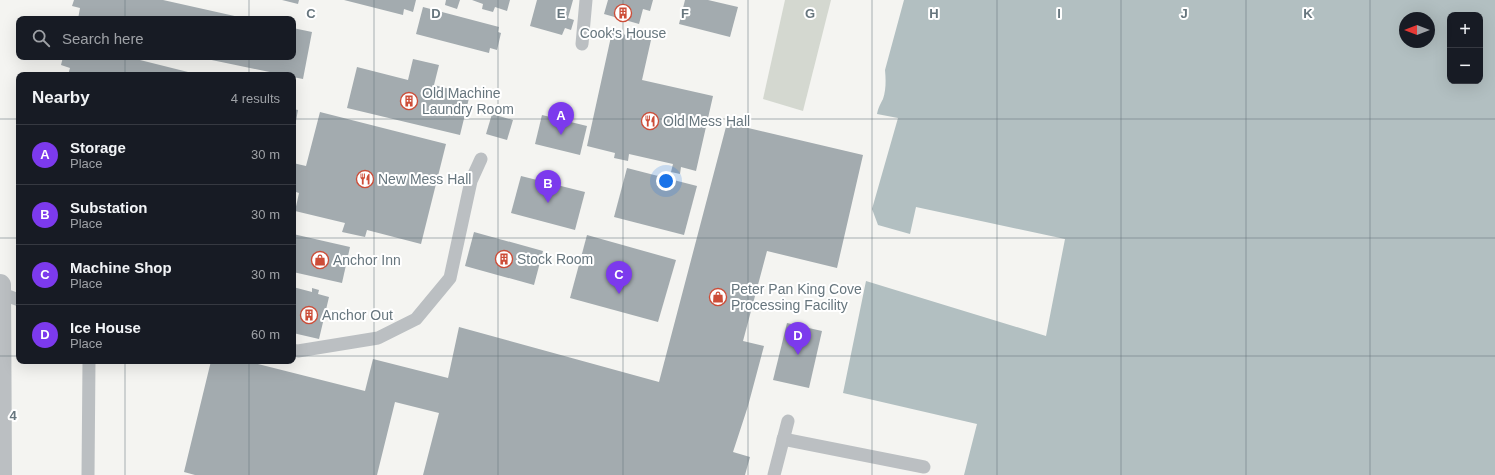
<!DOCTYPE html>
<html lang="en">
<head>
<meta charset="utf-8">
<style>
	:root { --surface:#171b24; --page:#20242c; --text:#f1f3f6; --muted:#9ea1a6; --line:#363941; --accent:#7c3aed }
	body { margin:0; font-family:Arial,sans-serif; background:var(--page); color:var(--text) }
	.controls { position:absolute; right:12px; top:12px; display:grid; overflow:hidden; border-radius:8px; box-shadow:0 4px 16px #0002 }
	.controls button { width:36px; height:36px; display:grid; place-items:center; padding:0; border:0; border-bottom:1px solid var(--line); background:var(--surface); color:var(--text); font:20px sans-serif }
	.compass { position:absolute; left:1399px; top:12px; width:36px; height:36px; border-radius:50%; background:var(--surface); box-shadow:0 4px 16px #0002; rotate:270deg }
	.you { position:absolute; left:666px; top:181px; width:14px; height:14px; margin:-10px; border:3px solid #fff; border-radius:50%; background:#1a73e8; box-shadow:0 0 0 6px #1a73e833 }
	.badge { display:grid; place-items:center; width:26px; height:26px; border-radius:50%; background:var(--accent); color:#fff; font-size:13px; font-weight:700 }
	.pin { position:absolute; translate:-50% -33px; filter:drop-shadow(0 1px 2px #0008) }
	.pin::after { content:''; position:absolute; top:21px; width:14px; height:12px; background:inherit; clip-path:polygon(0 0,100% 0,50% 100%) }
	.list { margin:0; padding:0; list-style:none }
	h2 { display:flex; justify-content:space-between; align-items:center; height:52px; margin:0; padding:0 16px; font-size:17px }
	h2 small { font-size:13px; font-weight:400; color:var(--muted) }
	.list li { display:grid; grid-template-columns:26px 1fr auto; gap:12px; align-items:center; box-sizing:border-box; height:60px; padding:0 16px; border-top:1px solid var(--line) }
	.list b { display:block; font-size:15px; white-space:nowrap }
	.list p { margin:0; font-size:13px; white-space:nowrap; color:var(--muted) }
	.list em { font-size:13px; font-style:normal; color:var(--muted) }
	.icon { flex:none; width:22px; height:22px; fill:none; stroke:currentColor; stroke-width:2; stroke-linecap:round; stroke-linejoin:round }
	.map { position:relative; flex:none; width:1495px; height:475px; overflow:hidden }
	.search { position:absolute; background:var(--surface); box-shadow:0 4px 16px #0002; left:16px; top:16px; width:280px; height:44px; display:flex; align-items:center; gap:10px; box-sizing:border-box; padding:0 14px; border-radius:8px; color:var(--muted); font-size:15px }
	.panel { position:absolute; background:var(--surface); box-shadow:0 4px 16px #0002; left:16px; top:72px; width:280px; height:292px; border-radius:8px }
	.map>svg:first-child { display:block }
	.green { fill:#d4d8d0 }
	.water { fill:#b2bfc1; fill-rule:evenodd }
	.building { fill:#a3abaf }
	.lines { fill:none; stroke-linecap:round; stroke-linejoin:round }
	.service { stroke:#bbbfc2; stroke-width:13 }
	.tertiary { stroke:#bbbfc2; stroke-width:22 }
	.grid { fill:none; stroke:#67767e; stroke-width:1; stroke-opacity:0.55 }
	.labels { text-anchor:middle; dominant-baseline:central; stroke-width:4; stroke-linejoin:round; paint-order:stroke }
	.poi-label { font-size:14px; fill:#67767e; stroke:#fff; text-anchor:start }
	.grid-label { font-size:13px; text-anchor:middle; font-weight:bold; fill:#67767e; stroke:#fff; stroke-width:4; stroke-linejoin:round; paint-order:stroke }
</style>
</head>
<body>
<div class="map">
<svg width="1495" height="475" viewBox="0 0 1495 475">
	<rect width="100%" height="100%" fill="#f4f4f1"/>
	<path class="green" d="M785,0h46l-28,111 -40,-12z"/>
	<path class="water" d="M904,0h591v475h-531l13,-51 -134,-31 23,-112 180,55 19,-97 -149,-32 -6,27 -32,-9 -6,-16 26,-91 -21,-4c1,-6 3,-9 6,-15 3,-9 3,-19 2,-29zM1450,15h30v66h-30zM1405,18h24v24h-24z"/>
	<g class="building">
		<path d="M74,0h89l85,19h-170l2,-11 -8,-2z"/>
		<path d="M282,0h17l-1,4z"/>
		<path d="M344,0h72l-3,12 -9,-3 -1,6z"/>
		<path d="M446,0h14l-3,9 -12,-4z"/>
		<path d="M472,0h38l-3,11 -12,-4 -2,5 -11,-3 1,-5z"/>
		<path d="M537,0h36l-5,18 6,2 -3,10 -6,-2 -3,7 -32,-9z"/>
		<path d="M608,0h45l-3,11 -7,-2 -4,15 -35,-10z"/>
		<path d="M685,0h23l30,7 -8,30 -51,-13z"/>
		<path d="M423,7l76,20 -1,5 3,1 -4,17 -7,-2 -1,5 -73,-19z"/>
		<path d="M293,28l19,4 -9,47 -10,-2v-2h-9l-82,-17 91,-1z"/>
		<path d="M612,32l39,8 -9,40 71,16 -17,75 -15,-4 -1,7 -9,-2 2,-8 -44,-10 -1,7 -14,-3 1,-5 -28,-7z"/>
		<path d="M63,57h65l72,18h-132l2,-7 -9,-3z"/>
		<path d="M413,59l26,6 -5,20 36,9 -10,41 -113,-27 10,-41 51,13z"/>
		<path d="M293,109l5,1 -2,11h-3z"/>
		<path d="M320,112l126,32 -25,100 -54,-14 -2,7 -23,-5 3,-9 -50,-12 4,-18 -6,-2v-28l13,3z"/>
		<path d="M492,114l21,6 -6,20 -21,-6z"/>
		<path d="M542,115l45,11 -7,29 -45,-11z"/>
		<path d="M727,123l136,32 -26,113 -70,-17 -24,90 21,5 -16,60 -15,46 17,5 -5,18h-322l16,-62 -44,-11 -18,73h-182l-11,-3 27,-111h35l119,30 8,-32 75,19 11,-51 200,55z"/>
		<path d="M627,168l70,18 -13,49 -70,-18z"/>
		<path d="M521,176l64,16 -10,38 -64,-17z"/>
		<path d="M474,232l69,19 -9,34 -69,-19z"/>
		<path d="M293,234l57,13 -8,36 -49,-11z"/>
		<path d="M587,235l89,25 -18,62 -88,-24z"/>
		<path d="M293,287l19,5v-4l7,2 -1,4 11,3 -10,42 -26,-6z"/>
		<path d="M787,323l35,8 -13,57 -36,-8z"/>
	</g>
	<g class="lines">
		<g class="service">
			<path d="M582,44l4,-44"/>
			<path d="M0,293l19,7"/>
			<path d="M293,350l5,1 80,-13 38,-19 34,-41 21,-97 10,-22"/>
			<path d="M783,439l141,28"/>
			<path d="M88,475l1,-114"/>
			<path d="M774,475l14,-54"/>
		</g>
		<path class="tertiary" d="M0,285l1,190"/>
	</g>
	<path class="grid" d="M125,0v19M249,0v19M374,0v475M498,0v475M623,0v475M748,0v475M872,0v475M997,0v475M1121,0v475M1246,0v475M1370,0v475M125,57v18M249,57v18M0,119h19M293,119h1202M0,238h19M293,238h1202M0,356h19M293,356h1202M125,361v114M249,361v114"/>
	<defs>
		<g id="building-ring" transform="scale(0.9)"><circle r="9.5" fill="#fff" stroke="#cd4d38" stroke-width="1.5"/><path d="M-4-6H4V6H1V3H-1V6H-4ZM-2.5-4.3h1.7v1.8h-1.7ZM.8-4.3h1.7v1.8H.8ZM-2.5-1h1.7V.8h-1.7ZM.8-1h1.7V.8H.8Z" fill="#cd4d38"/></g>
		<g id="restaurant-ring" transform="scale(0.9)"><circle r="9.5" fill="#fff" stroke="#cd4d38" stroke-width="1.5"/><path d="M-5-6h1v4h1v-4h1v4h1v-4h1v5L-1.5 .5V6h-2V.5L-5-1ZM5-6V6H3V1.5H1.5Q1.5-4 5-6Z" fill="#cd4d38"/></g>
		<g id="shop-ring" transform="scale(0.9)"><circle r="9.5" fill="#fff" stroke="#cd4d38" stroke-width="1.5"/><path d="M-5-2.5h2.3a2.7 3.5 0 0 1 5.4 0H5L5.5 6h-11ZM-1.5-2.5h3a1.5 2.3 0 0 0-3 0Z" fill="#cd4d38"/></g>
	</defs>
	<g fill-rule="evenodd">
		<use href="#building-ring" x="623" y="13"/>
		<use href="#building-ring" x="409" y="101"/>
		<use href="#restaurant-ring" x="650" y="121"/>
		<use href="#restaurant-ring" x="365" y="179"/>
		<use href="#building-ring" x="504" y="259"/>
		<use href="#shop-ring" x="320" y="260"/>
		<use href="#shop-ring" x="718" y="297"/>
		<use href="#building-ring" x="309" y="315"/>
	</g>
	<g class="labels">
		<g class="poi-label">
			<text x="623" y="33" text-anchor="middle">Cook's House</text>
			<text x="422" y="93">Old Machine<tspan x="422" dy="16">Laundry Room</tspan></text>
			<text x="663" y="121">Old Mess Hall</text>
			<text x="378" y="179">New Mess Hall</text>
			<text x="517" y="259">Stock Room</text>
			<text x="333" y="260">Anchor Inn</text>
			<text x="731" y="289">Peter Pan King Cove<tspan x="731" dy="16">Processing Facility</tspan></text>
			<text x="322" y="315">Anchor Out</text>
		</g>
	</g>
	<g class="grid-label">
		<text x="311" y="18">C</text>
		<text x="436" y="18">D</text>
		<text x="561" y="18">E</text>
		<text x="685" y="18">F</text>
		<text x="810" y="18">G</text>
		<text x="934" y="18">H</text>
		<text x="1059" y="18">I</text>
		<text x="1184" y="18">J</text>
		<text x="1308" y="18">K</text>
		<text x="13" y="420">4</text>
	</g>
</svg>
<div class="controls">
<button>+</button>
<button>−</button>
</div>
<svg class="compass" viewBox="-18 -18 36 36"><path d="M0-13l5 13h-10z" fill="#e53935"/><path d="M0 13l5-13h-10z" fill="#9ea1a6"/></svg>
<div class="you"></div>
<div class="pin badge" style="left:561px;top:135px">A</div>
<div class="pin badge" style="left:548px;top:203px">B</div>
<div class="pin badge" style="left:619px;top:294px">C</div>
<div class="pin badge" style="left:798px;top:355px">D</div>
<div class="search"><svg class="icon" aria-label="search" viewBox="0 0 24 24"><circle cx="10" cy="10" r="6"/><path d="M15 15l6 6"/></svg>Search here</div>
<section class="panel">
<h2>Nearby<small>4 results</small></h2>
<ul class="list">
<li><span class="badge">A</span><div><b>Storage</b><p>Place</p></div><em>30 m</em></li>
<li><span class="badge">B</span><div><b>Substation</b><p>Place</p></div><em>30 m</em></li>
<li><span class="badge">C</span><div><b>Machine Shop</b><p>Place</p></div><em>30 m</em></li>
<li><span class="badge">D</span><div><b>Ice House</b><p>Place</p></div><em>60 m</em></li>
</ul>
</section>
</div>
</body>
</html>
